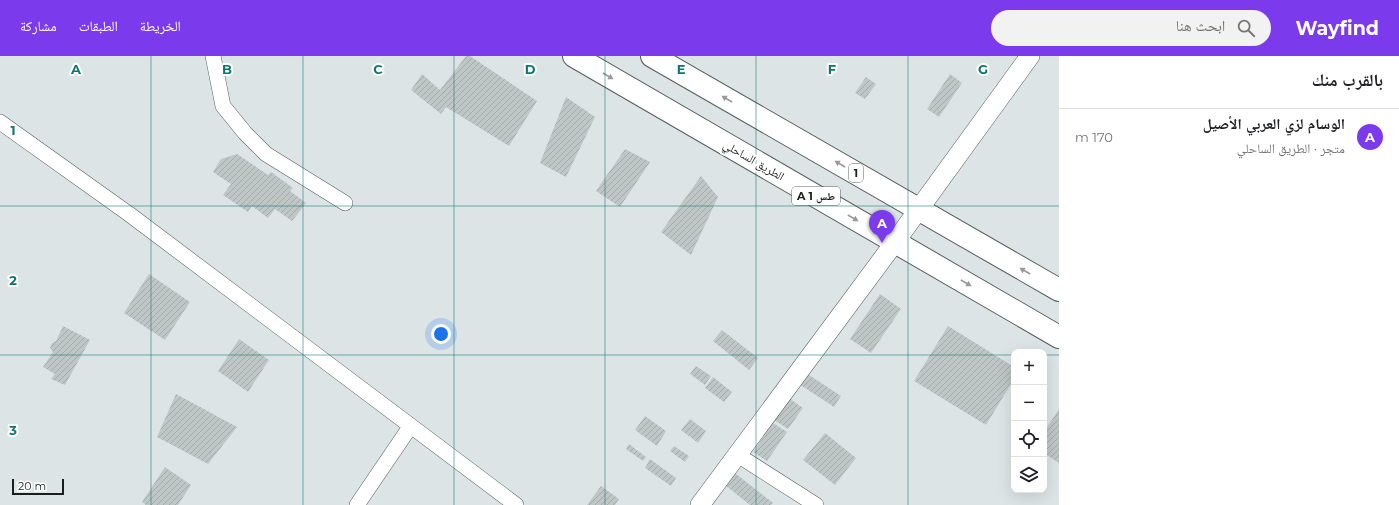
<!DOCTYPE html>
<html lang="ar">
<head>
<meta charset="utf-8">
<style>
	:root { --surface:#fff; --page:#f2f2f2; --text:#202124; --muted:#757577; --line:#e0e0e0; --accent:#7c3aed }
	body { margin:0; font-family:Montserrat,"Noto Naskh Arabic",sans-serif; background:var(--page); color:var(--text); direction:rtl }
	.controls { position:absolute; right:12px; bottom:12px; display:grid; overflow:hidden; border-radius:8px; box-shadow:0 4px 16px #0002 }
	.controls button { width:36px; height:36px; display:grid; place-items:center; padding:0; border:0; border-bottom:1px solid var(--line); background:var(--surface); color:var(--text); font:20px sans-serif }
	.scale { position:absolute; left:12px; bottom:10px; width:52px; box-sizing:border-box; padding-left:4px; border:2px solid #1b1e1e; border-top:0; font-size:11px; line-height:14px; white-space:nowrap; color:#1b1e1e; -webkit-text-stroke:3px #fff; paint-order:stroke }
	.you { position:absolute; left:441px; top:278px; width:14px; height:14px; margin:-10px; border:3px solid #fff; border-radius:50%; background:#1a73e8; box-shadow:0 0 0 6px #1a73e833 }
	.badge { display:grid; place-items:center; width:26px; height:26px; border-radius:50%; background:var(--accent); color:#fff; font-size:13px; font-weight:700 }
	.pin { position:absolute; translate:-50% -33px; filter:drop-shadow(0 1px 2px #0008) }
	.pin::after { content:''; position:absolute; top:21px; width:14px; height:12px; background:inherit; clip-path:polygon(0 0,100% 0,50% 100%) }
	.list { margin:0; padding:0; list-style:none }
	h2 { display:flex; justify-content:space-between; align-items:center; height:52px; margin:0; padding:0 16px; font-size:17px }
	h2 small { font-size:13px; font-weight:400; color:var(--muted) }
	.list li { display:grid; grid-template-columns:26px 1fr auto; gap:12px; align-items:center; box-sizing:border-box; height:56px; padding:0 16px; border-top:1px solid var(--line) }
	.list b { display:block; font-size:15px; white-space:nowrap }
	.list p { margin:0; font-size:13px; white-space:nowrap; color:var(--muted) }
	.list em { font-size:13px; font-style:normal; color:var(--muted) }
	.icon { flex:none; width:22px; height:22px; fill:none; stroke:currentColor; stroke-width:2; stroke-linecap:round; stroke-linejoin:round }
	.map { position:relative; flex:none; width:1059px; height:449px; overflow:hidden; direction:ltr }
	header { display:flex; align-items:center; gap:24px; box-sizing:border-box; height:56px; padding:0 20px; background:var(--accent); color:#fff }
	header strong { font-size:19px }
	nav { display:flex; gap:22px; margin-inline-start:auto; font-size:14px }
	.search { width:280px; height:36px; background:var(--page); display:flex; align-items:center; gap:10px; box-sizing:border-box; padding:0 14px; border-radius:22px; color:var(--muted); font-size:15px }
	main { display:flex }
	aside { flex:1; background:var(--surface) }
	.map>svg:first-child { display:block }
	.building { fill:url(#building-hatch) }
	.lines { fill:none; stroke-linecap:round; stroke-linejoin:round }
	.minor-casing { stroke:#555c5e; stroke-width:16 }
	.tertiary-casing { stroke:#555c5e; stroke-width:20 }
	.trunk-casing { stroke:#555c5e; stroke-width:24 }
	.minor { stroke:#fff; stroke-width:15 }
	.tertiary { stroke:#fff; stroke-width:19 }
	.trunk { stroke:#fff; stroke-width:22 }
	.oneway { fill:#989a9a }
	.grid { fill:none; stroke:#0f766e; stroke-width:1; stroke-opacity:0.55 }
	.labels { text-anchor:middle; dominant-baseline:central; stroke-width:4; stroke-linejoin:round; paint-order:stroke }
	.shield { fill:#fff; stroke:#5f6262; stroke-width:1 }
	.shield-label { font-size:11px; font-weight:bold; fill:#1b1e1e }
	.street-label { font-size:12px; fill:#1b1e1e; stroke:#fff }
	.grid-label { font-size:13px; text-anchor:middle; font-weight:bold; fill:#0f766e; stroke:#fff; stroke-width:4; stroke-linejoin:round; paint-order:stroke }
</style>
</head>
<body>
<header>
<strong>Wayfind</strong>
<div class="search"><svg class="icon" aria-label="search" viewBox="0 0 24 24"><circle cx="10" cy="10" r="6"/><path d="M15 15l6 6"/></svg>ابحث هنا</div>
<nav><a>الخريطة</a><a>الطبقات</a><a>مشاركة</a></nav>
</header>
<main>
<aside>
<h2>بالقرب منك<small></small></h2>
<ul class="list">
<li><span class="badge">A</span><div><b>الوسام لزي العربي الأصيل</b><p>متجر · الطريق الساحلي</p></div><em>170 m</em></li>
</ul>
</aside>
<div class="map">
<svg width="1059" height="449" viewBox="0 0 1059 449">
	<defs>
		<pattern id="building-hatch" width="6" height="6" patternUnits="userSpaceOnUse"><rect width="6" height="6" fill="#bfc7c6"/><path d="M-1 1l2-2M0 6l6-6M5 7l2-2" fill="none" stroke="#a4aaaa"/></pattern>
	</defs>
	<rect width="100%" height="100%" fill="#dce4e6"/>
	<g class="building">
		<path d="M466,0h4l67,45 -28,45 -63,-39 -5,7 -30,-24 11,-16 18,16z"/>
		<path d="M950,18l12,9 -23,34 -12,-8z"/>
		<path d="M866,21l10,7 -11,15 -10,-6z"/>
		<path d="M566,41l29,20 -29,60 -26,-14z"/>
		<path d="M625,93l25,13 -30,45 -24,-16z"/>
		<path d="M237,98l31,21 3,-3 22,16 -3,3 16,12 -14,18 -17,-12 -7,9 -16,-12 -4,6 -25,-17 8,-11 -18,-12 8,-13z"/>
		<path d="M701,120l17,21 -27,58 -30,-23z"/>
		<path d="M149,218l41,28 -25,38 -41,-27z"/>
		<path d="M880,238l21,15 -30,44 -21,-14z"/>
		<path d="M63,270l27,14 -25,45 -14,-6 4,-5 -12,-7 10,-15 -3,-4 2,-5 4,-2z"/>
		<path d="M948,270l66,41v12l-28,46 -72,-44z"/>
		<path d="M722,274l36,28 -9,12 -36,-29z"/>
		<path d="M239,283l30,21 -21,32 -30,-21z"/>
		<path d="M696,310l15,10 -6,9 -15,-11z"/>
		<path d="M806,317l35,23 -7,11 -35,-23z"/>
		<path d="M713,321l19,15 -8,10 -19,-14z"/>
		<path d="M176,338l61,33 -29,37 -51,-27z"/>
		<path d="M786,340l17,12 -15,21 -17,-11z"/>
		<path d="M1059,353v54l-15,-10v-21z"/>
		<path d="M645,360l21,15 -9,15 -22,-16z"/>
		<path d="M690,363l16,12 -8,12 -17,-13z"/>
		<path d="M773,367l14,9 -20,29 -14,-9z"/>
		<path d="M825,377l31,25 -21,27 -32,-25z"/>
		<path d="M629,388l17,13 -3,4 -17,-12z"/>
		<path d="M674,390l15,10 -4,6 -15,-11z"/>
		<path d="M650,403l26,19 -5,8 -26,-18z"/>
		<path d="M165,411l26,18 -13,20h-32l-4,-3z"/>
		<path d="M735,417l38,30 -2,2h-21l-25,-20z"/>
		<path d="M601,430l18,13 -4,6h-28z"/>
	</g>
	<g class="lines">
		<g class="minor-casing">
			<g id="minor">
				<path d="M213,0l10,50 22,27 21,21 79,49"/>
				<path d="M0,66l129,92 387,291"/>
				<path d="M736,398l80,51"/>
				<path d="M357,449l53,-78"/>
			</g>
		</g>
		<g class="tertiary-casing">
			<path id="tertiary" d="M700,449l195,-263 135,-186"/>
		</g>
		<g class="trunk-casing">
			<g id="trunk">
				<path d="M574,0l485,281"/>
				<path d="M652,0l407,234"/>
			</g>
		</g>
		<use href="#minor" class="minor"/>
		<use href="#tertiary" class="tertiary"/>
		<use href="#trunk" class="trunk"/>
	</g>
	<defs><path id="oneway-solid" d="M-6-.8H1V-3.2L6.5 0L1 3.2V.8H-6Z"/></defs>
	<g class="oneway">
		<use href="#oneway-solid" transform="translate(608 20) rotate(30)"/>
		<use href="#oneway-solid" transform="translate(727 43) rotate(-150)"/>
		<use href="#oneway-solid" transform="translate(840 108) rotate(-150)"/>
		<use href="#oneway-solid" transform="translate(853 162) rotate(30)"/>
		<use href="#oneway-solid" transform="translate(1025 215) rotate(-150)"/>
		<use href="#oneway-solid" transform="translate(966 227) rotate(30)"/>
	</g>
	<path class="grid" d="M151,0v449M303,0v449M454,0v449M605,0v449M756,0v449M908,0v449M0,150h1059M0,299h1014M1044,299h15"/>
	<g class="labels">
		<g class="shield">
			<rect x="849" y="108" width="14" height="18" rx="3"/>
			<rect x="792" y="131" width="48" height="18" rx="3"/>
		</g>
		<g class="shield-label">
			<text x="856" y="117">1</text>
			<text x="816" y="140">A 1 طس</text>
		</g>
		<g class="street-label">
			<text transform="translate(754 104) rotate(30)">الطريق الساحلي</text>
		</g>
	</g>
	<g class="grid-label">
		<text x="76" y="18">A</text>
		<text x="227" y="18">B</text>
		<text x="378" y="18">C</text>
		<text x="530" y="18">D</text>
		<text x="681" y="18">E</text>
		<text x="832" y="18">F</text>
		<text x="983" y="18">G</text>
		<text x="13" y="79">1</text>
		<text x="13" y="229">2</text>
		<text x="13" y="379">3</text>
	</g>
</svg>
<div class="controls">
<button>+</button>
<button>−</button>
<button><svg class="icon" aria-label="locate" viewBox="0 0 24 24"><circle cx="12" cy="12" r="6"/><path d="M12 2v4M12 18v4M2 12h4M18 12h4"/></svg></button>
<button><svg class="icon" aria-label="layers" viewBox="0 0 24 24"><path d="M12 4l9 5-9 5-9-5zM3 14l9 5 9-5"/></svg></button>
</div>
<div class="scale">20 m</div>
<div class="you"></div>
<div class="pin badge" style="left:882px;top:187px">A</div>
</div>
</main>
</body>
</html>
